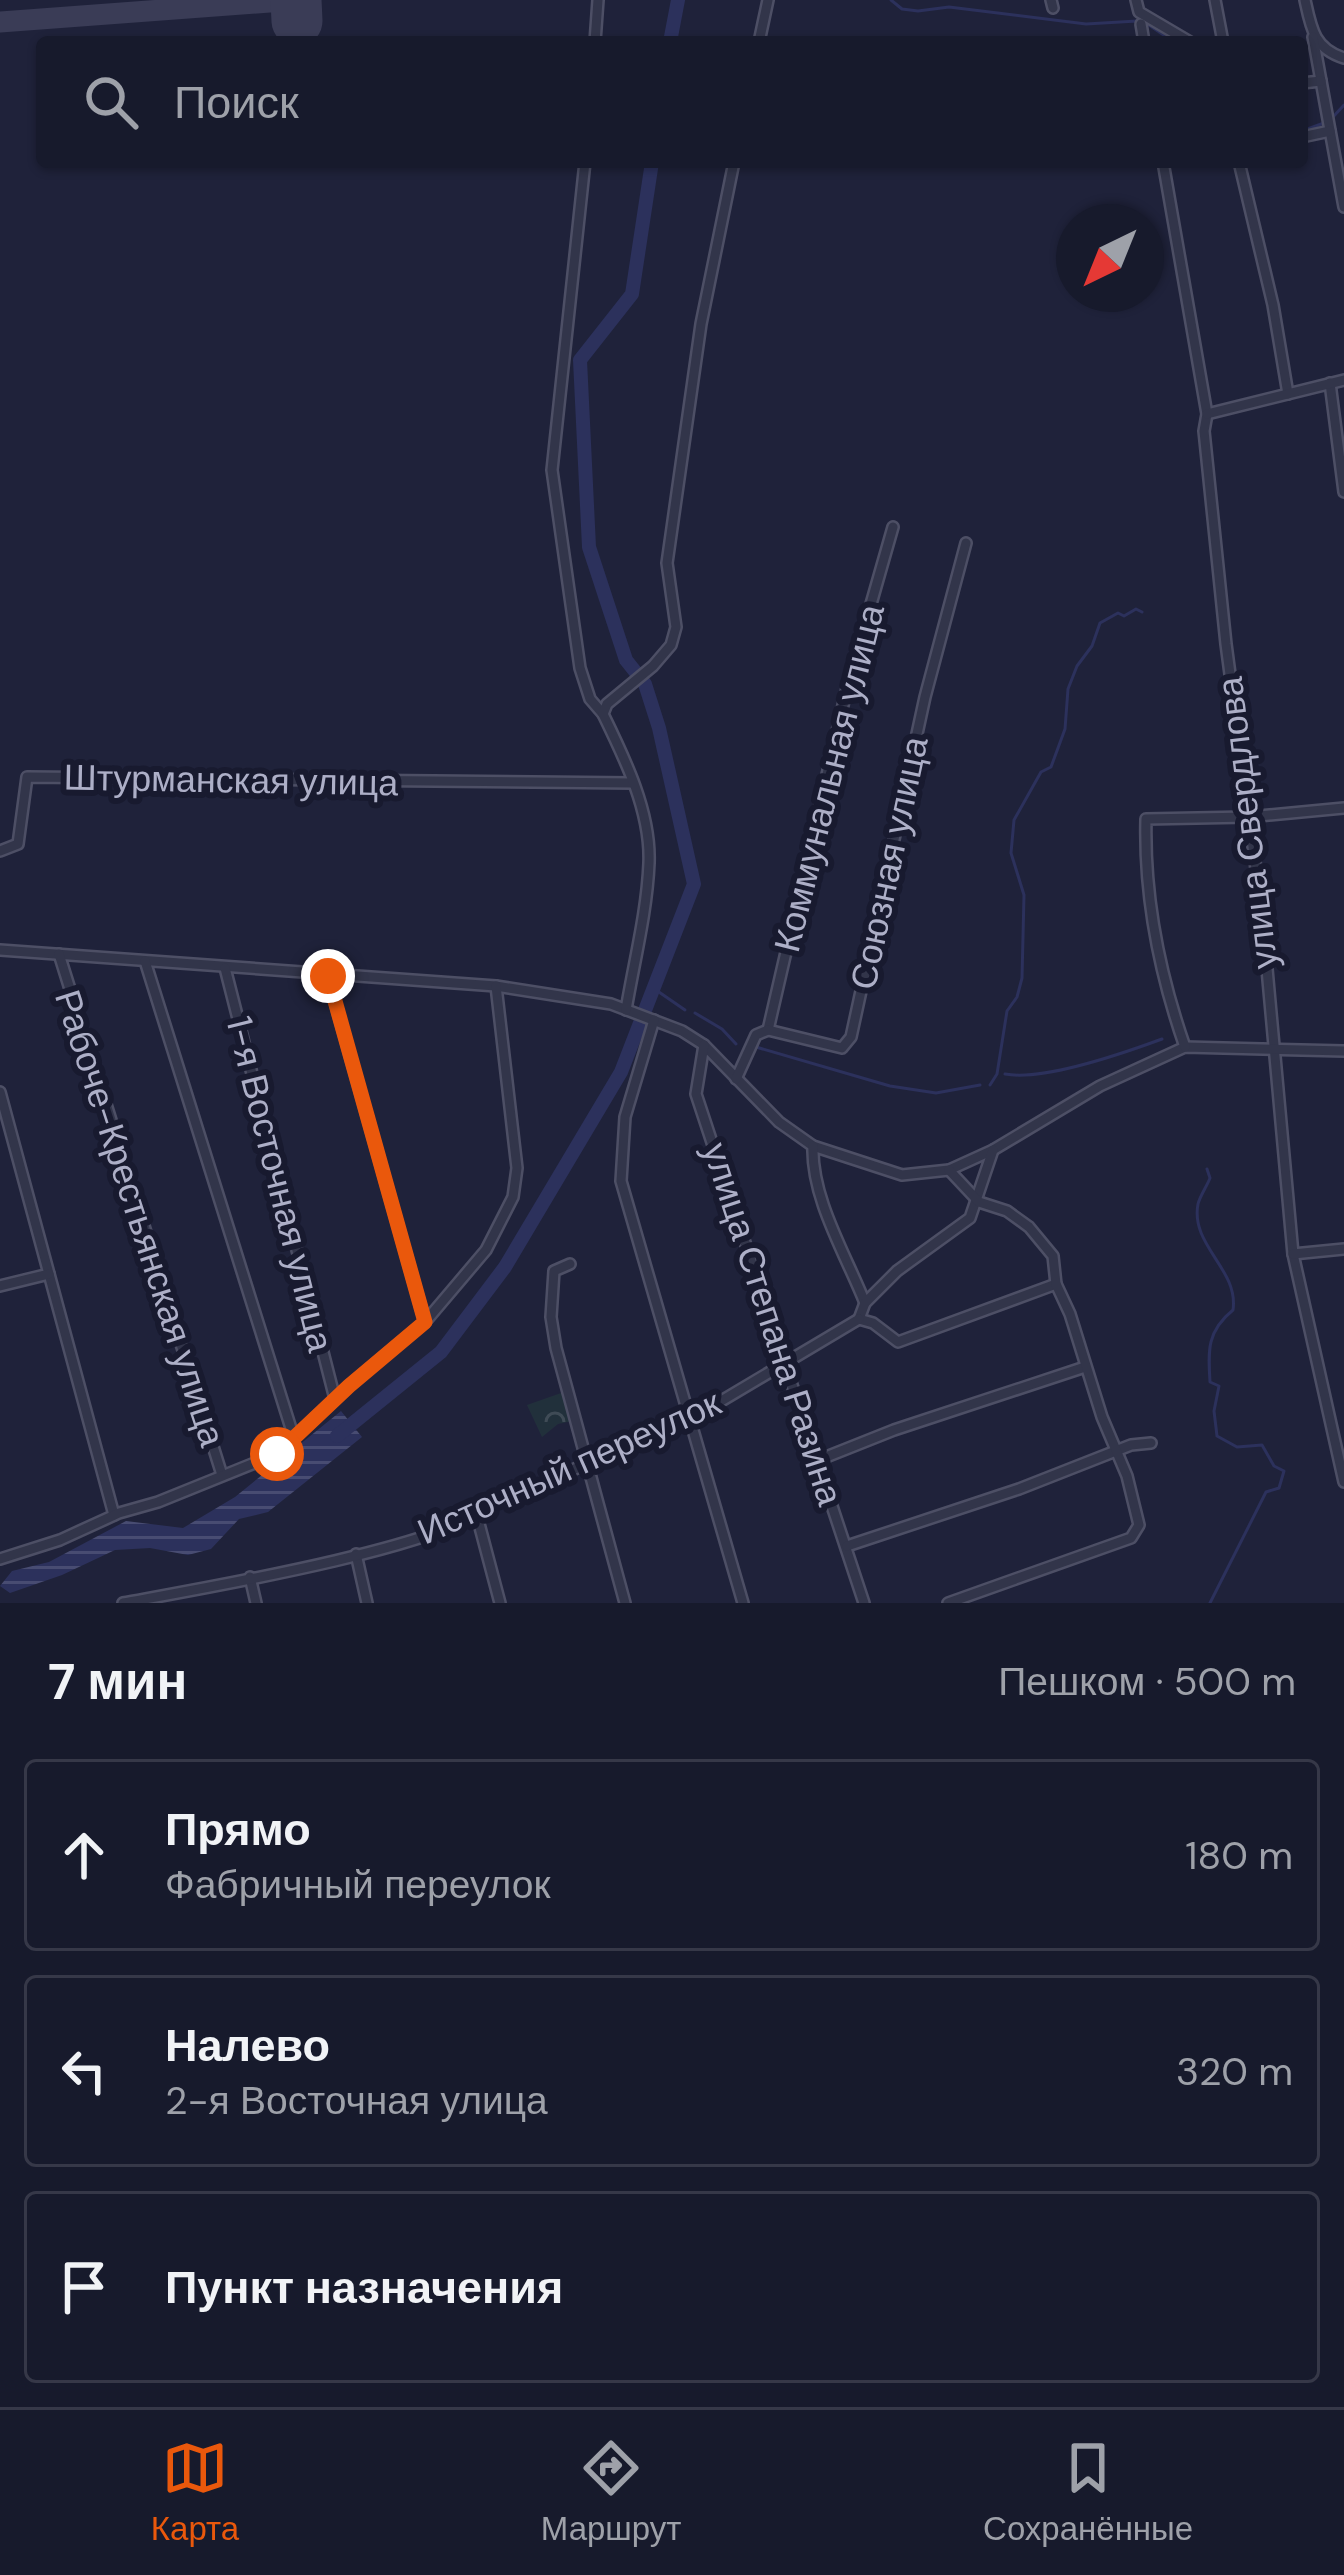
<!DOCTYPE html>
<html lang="ru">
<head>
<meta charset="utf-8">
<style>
	:root { --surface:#171a2c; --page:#202334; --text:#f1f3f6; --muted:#9ea1a9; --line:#363848; --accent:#ea580c }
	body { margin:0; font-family:"DM Sans",sans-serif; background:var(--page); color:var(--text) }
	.compass { position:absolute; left:1056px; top:204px; width:108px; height:108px; border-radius:50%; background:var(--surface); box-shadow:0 3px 9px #0004; rotate:223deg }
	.stop { position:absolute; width:36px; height:36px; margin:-27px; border:9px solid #ea580c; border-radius:50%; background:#fff }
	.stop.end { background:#ea580c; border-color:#fff; box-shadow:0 3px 12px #0008 }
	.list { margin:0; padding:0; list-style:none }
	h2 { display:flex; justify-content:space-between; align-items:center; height:156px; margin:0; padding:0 48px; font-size:51px }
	h2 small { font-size:39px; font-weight:400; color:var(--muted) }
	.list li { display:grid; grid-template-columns:78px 1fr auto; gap:36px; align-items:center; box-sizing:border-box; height:192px; margin:0 24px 24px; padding:0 24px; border:3px solid var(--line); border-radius:12px }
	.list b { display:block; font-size:45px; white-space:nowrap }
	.list p { margin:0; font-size:39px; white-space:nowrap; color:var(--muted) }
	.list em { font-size:39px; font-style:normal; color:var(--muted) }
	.icon { flex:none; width:66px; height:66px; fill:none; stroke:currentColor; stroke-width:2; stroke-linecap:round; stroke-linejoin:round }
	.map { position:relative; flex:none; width:1344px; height:1603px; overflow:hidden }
	.search { position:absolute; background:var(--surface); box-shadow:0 3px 9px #0004; left:36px; right:36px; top:36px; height:132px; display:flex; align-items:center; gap:30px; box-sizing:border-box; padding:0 42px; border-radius:12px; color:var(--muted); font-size:45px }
	.sheet { height:804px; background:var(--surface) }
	nav { display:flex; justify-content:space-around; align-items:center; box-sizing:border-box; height:168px; border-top:3px solid var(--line); background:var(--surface); font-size:33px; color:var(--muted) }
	nav a { display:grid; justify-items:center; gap:6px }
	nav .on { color:var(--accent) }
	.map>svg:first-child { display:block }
	.forest { fill:url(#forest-crowns) }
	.water { fill:url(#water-rules) }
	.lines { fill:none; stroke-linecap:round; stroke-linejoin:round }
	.stream { stroke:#2c315c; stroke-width:3 }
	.river { stroke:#2c315c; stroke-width:14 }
	.taxiway { stroke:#3a3c56; stroke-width:21 }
	.runway { stroke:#3a3c56; stroke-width:51 }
	.street-casing { stroke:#4d4f65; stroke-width:14 }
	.street { stroke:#32354a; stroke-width:9 }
	.route { stroke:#ea580c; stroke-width:15 }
	.labels { text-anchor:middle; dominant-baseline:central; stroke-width:12; stroke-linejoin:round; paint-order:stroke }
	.street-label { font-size:36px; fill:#adafc7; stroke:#181a2f }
</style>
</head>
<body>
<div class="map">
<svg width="1344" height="1603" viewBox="0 0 1344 1603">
	<defs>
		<pattern id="forest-crowns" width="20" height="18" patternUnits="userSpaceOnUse" patternTransform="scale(3)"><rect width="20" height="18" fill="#21303b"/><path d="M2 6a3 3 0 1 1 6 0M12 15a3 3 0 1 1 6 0" fill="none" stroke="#3f4b56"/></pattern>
		<pattern id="water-rules" width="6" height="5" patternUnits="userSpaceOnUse" patternTransform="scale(3)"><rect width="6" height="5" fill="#2c315c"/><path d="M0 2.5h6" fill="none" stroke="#484c72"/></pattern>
	</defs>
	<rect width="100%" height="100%" fill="#1f223a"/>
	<path class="forest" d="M564,1392l8,29 -14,3 -16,13 -15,-32z"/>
	<path class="water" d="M341,1411l21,26 -94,75 -29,7 -28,30 -23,6 -38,-7 -35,2 -53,25 -52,18 -10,-7 12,-15 37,-9 77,-41 57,7 52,-31z"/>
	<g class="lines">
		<g class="stream">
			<path d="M891,0l11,9 16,2 31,-4 137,17 51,-3"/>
			<path d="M1146,23l28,19"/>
			<path d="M1333,117l11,-12"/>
			<path d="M1302,131l22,-8"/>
			<path d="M656,990l29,20"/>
			<path d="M695,1013l27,16 14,15"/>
			<path d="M756,1047l134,39 46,7 44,-8"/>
			<path d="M1005,1074c38,7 119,-21 157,-35"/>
			<path d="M990,1085l7,-11 10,-63 10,-14 5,-19 2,-83 -13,-42 3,-33 27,-48 10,-5 14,-38 3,-40 9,-23 15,-20 8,-23 18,-10 6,3 12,-7 6,3"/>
			<path d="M1207,1169l3,9c-3,8 -10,18 -12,26 -8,42 41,65 35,106 -26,21 -25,40 -23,72l9,4 -5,25 3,25 20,11 25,-2 12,21 10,5 -5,17 -13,4 -56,111"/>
		</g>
		<g class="river">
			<path d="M670,42l8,-42"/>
			<path d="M337,1436l104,-84 64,-85 116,-195 73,-188 -35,-156 -14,-44 -19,-24 -37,-113 -9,-187 52,-66 20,-132"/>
		</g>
		<path class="taxiway" d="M0,22l296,-22"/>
		<path class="runway" d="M296,0l1,21"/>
		<g class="street-casing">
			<g id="street">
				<path d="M1051,0l2,8"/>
				<path d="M1136,0l3,12 51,30"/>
				<path d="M1215,0l8,42"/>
				<path d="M1305,0c6,28 9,49 39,58"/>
				<path d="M1141,24l3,18"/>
				<path d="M1313,37l31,170"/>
				<path d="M595,42l3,-42"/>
				<path d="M759,42l9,-42"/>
				<path d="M1302,83l19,-2"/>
				<path d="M1302,137l28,-6"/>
				<path d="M585,162l-33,308 28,198 10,31 13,15"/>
				<path d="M1163,162l44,252 -3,17 22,213 36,270 31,340 51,228"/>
				<path d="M1239,162l34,143 15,89"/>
				<path d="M1330,383l14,109"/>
				<path d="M1207,414l137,-34"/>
				<path d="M0,851l18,-7 9,-67 606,6"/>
				<path d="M0,950l496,36 115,18 71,27 22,14 75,77 34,24 89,29 47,-5 44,-20 107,-64 85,-39 159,4"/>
				<path d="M59,954l163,521"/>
				<path d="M145,961l149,477"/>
				<path d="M225,968l110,431"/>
				<path d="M328,977l97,345"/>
				<path d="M626,1010c8,-48 21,-98 23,-147 2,-51 -24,-104 -46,-149l4,-10 46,-38 18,-21 5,-18 -9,-64 34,-239 33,-162"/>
				<path d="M654,1020l-29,97 -4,64 122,422"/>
				<path d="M768,1030l79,-342 46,-161"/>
				<path d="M704,1045l-8,49 168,509"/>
				<path d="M1185,1047c-25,-72 -41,-152 -39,-228l102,-2 96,-9"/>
				<path d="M736,1079l20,-44 12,-5 74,18 9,-11 74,-340 41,-154"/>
				<path d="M0,1092l114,423"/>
				<path d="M813,1146c-2,52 33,109 52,157"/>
				<path d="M1293,1254l51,-5"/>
				<path d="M570,1264l-16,7 -3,46 5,31 69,255"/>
				<path d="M0,1286l49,-12"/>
				<path d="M859,1319l6,-16 32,-32 73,-53 23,-68"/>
				<path d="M859,1319l14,4 25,19 158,-58"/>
				<path d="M816,1461l78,-31 191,-63"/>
				<path d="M477,1516l23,87"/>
				<path d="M847,1546l172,-57 112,-44 20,-2"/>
				<path d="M356,1554l11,49"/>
				<path d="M0,1559l60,-19 59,-27 39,-11 119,-48 72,-68 76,-64 61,-72 27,-53 4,-29 -21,-182"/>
				<path d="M250,1577l6,26"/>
				<path d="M123,1603c70,-13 320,-55 363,-96l205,-88 168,-100"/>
				<path d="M948,1603l183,-65 8,-13 -12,-49 -25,-59 -32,-103 -14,-30 -3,-28 -24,-29 -22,-16 -28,-9 -30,-32"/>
			</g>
		</g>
		<use href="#street" class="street"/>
	</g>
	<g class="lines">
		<path class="route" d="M277,1454l72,-68 76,-64 -97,-346"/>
	</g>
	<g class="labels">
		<g class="street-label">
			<text transform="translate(829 778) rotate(-76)">Коммунальная улица</text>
			<text transform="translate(231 780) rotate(1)">Штурманская улица</text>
			<text transform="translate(1247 823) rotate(-97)">улица Свердлова</text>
			<text transform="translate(889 863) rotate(-78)">Союзная улица</text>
			<text transform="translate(280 1184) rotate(76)">1-я Восточная улица</text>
			<text transform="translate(140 1218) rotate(72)">Рабоче-Крестьянская улица</text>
			<text transform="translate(773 1324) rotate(72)">улица Степана Разина</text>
			<text transform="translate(569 1467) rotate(-24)">Источный переулок</text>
		</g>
	</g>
</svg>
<svg class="compass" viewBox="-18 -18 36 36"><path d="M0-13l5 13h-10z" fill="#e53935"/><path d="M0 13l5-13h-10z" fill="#9ea1a9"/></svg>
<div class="stop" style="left:277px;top:1454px"></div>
<div class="stop end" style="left:328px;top:976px"></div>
<div class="search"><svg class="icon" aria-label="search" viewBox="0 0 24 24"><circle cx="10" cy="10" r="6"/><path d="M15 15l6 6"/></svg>Поиск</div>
</div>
<section class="sheet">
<h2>7 мин<small>Пешком · 500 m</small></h2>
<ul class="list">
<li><svg class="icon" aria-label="ahead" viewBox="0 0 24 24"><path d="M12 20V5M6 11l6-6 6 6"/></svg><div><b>Прямо</b><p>Фабричный переулок</p></div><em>180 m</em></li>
<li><svg class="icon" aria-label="left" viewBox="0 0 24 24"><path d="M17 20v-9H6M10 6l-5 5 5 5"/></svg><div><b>Налево</b><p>2-я Восточная улица</p></div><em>320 m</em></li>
<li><svg class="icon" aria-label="arrive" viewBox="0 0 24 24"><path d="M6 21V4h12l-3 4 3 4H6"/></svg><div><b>Пункт назначения</b></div></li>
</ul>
</section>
<nav>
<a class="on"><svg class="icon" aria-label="map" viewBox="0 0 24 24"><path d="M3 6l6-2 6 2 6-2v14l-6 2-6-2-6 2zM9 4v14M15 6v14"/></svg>Карта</a>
<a><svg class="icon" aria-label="directions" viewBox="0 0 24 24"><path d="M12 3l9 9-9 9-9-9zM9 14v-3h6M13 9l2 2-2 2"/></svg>Маршрут</a>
<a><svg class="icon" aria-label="saved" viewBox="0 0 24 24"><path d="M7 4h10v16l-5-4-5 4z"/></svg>Сохранённые</a>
</nav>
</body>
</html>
